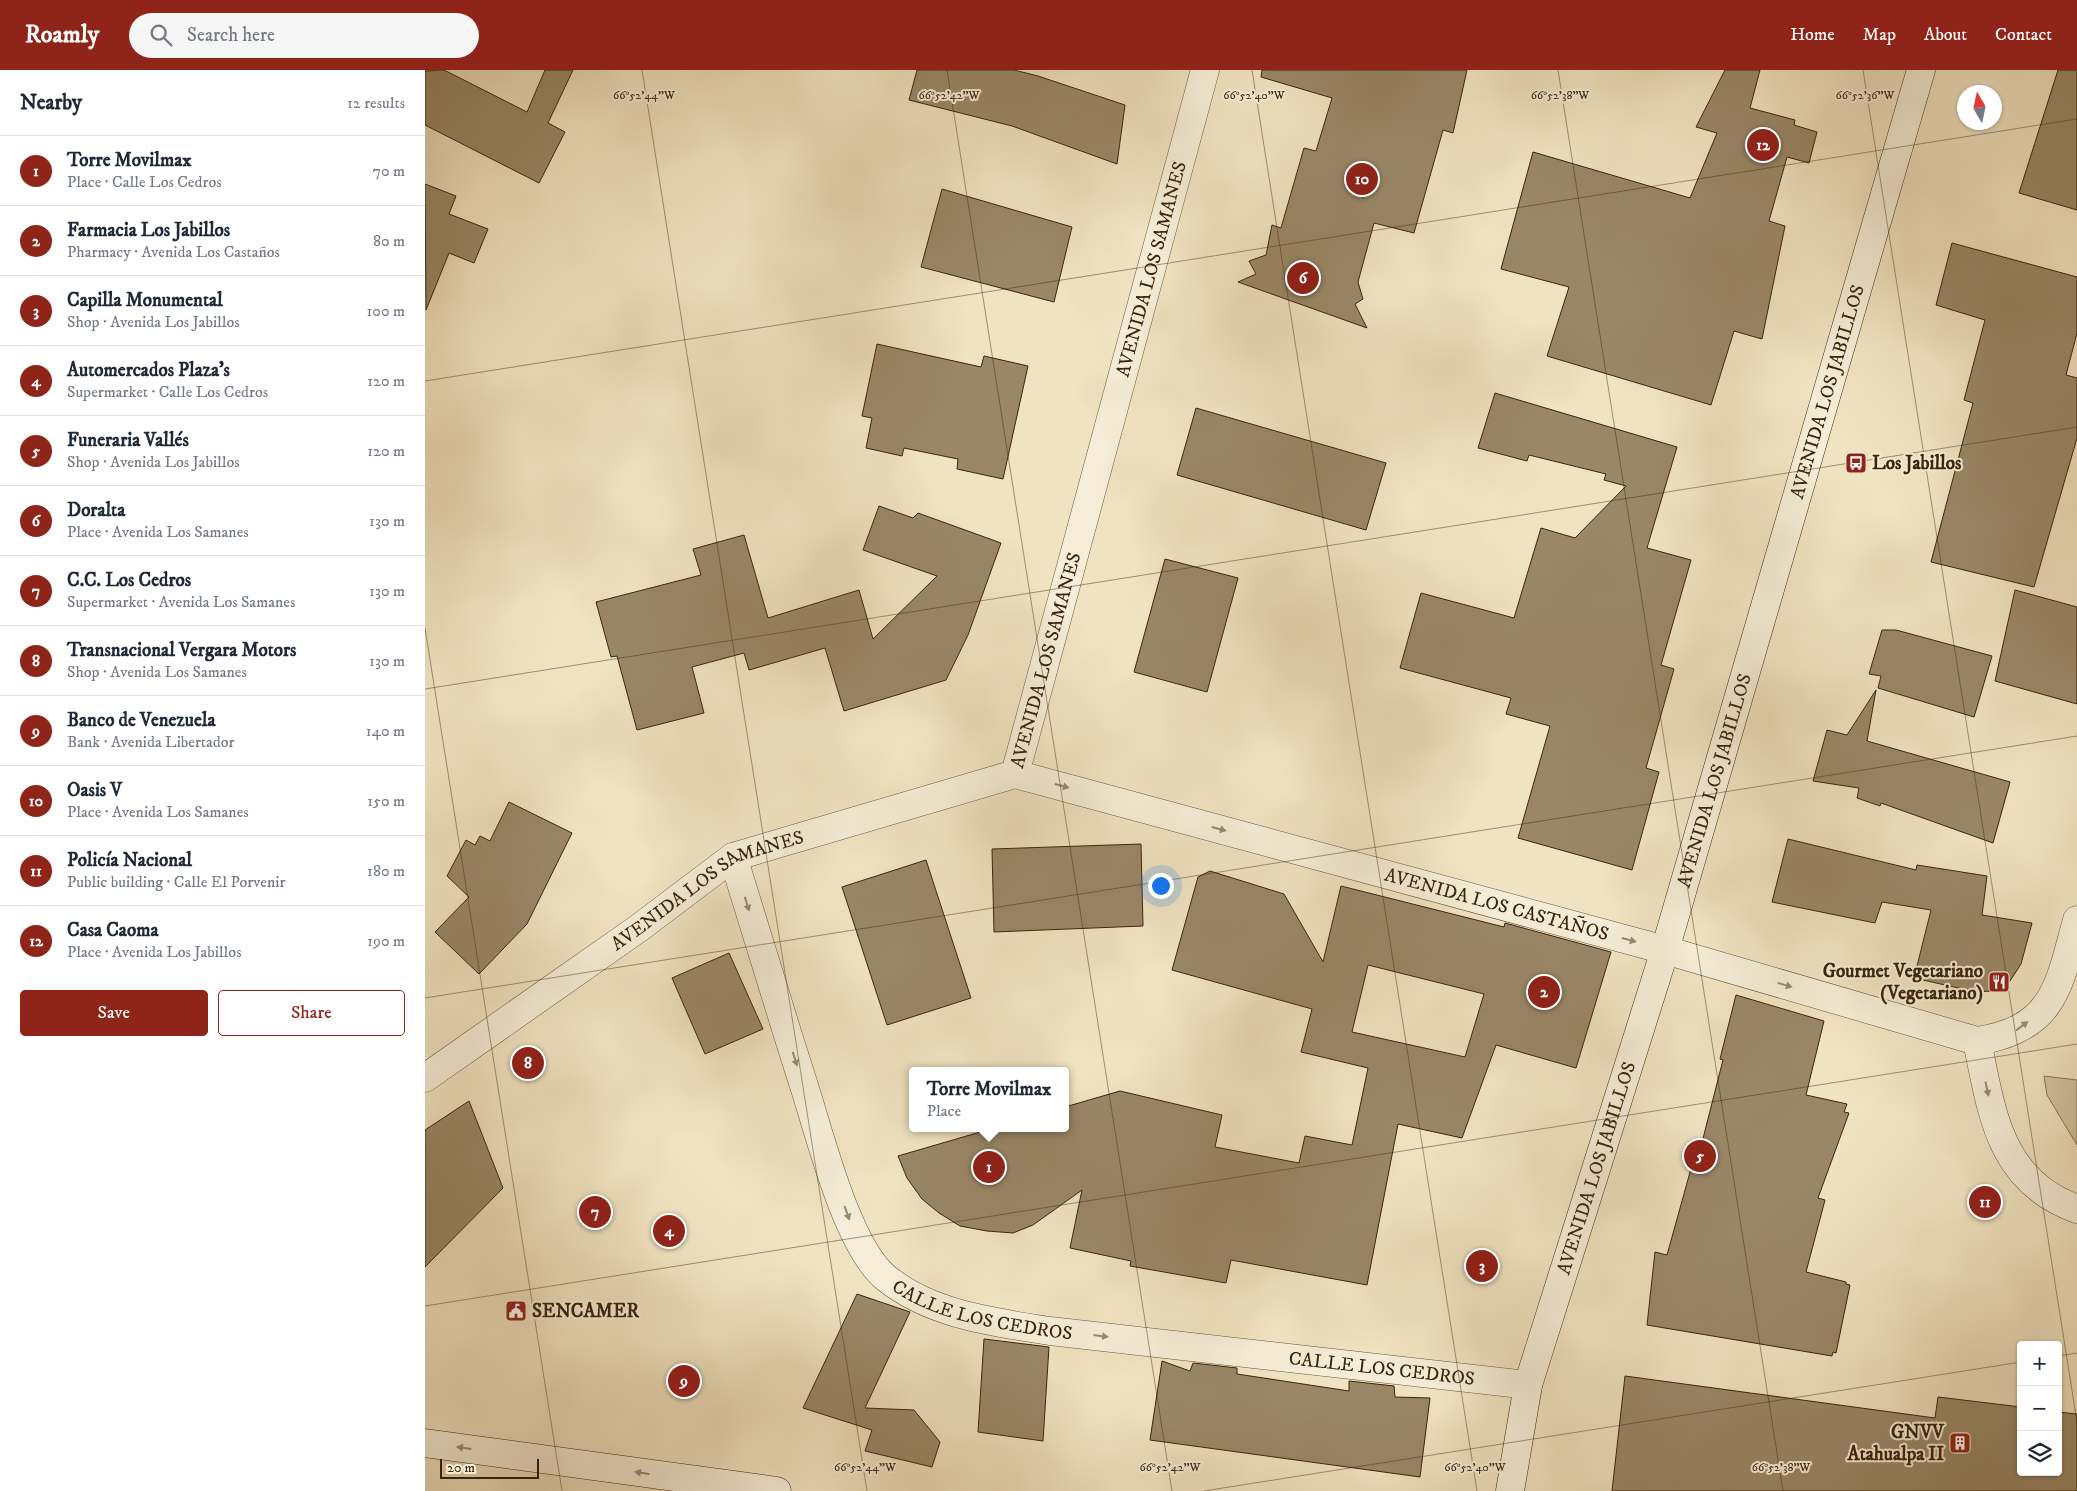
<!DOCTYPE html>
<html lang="en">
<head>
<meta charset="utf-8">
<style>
	:root { --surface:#fff; --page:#f6f6f7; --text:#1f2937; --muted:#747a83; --line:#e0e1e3; --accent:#8f2418 }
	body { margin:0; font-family:"IM FELL DW Pica",serif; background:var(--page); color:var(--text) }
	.controls { position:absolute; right:15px; bottom:15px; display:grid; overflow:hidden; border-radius:5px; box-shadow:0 1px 4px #0004 }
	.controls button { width:45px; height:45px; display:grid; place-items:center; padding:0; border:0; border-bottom:1px solid var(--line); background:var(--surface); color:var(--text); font:25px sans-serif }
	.compass { position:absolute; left:1532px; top:15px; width:45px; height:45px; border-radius:50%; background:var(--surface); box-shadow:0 1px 4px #0004; rotate:351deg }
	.scale { position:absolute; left:15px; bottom:12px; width:99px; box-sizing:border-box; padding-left:5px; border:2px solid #3a2408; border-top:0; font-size:14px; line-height:18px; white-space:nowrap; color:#3a2408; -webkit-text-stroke:4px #f5edd7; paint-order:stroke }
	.you { position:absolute; left:735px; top:815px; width:18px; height:18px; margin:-12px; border:4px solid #fff; border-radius:50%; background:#1a73e8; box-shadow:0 0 0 8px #1a73e833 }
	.badge { display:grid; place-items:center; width:32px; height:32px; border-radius:50%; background:var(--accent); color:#fff; font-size:16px; font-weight:700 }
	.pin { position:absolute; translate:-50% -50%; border:2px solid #fff; box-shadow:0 1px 5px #0006 }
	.popup { position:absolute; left:484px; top:997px; width:160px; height:65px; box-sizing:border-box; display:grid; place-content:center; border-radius:5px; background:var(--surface); filter:drop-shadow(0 1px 4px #0005); font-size:16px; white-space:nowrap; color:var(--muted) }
	.popup b { font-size:19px; color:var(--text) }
	.popup::after { content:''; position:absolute; left:50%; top:100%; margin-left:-10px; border:10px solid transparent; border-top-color:var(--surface) }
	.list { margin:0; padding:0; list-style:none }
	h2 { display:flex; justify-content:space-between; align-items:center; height:65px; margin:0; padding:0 20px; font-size:21px }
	h2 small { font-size:16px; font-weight:400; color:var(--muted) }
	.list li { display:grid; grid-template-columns:32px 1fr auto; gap:15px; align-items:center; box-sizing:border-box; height:70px; padding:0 20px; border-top:1px solid var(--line) }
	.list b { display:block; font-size:19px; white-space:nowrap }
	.list p { margin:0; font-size:16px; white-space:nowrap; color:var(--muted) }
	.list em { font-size:16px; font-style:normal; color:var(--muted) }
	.actions { display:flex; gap:10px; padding:15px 20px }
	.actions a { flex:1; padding:11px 0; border:1px solid var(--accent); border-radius:5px; text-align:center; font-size:18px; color:var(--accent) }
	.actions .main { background:var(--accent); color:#fff }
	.icon { flex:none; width:28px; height:28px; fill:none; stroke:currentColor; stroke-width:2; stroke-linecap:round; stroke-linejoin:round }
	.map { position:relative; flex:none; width:1652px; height:1421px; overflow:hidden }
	header { display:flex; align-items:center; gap:30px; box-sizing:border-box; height:70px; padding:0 25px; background:var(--accent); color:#fff }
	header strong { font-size:24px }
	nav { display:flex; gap:28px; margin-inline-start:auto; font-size:18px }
	.search { width:350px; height:45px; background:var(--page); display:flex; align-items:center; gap:12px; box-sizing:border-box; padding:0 18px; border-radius:28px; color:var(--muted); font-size:19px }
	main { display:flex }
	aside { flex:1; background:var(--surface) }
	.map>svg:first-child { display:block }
	.green { fill:#d1c3a2; stroke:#867455 }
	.building { fill:#998768; stroke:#3a2408; fill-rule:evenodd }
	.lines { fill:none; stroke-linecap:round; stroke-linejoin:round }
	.street-casing { stroke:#685436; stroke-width:29 }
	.secondary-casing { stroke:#3a2408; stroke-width:29 }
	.street { stroke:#f5edd7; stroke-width:28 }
	.secondary { stroke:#f5edd7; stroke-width:28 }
	.oneway { fill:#988870 }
	.ticks { fill:none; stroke:#3a2408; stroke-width:1; stroke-opacity:0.45 }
	.labels { text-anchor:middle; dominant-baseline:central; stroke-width:4; stroke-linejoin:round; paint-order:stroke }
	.street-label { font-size:19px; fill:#3a2408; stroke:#f5edd7 }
	.poi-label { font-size:19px; font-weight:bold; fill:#3a2408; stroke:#f5edd7; text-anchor:start }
	.ticks-label { font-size:12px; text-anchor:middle; fill:#3a2408; stroke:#f5edd7; stroke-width:4; stroke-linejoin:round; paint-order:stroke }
</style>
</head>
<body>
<header>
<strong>Roamly</strong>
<div class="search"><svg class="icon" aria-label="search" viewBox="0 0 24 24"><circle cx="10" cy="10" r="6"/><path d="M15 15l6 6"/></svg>Search here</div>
<nav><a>Home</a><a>Map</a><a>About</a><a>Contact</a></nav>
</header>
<main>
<aside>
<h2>Nearby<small>12 results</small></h2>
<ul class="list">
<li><span class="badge">1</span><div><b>Torre Movilmax</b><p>Place · Calle Los Cedros</p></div><em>70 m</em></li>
<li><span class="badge">2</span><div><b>Farmacia Los Jabillos</b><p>Pharmacy · Avenida Los Castaños</p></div><em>80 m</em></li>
<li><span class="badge">3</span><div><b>Capilla Monumental</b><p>Shop · Avenida Los Jabillos</p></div><em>100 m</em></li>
<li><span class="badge">4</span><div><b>Automercados Plaza's</b><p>Supermarket · Calle Los Cedros</p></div><em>120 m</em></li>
<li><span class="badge">5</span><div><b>Funeraria Vallés</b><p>Shop · Avenida Los Jabillos</p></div><em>120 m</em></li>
<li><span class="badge">6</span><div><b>Doralta</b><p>Place · Avenida Los Samanes</p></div><em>130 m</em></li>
<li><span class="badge">7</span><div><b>C.C. Los Cedros</b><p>Supermarket · Avenida Los Samanes</p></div><em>130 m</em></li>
<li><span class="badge">8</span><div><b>Transnacional Vergara Motors</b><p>Shop · Avenida Los Samanes</p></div><em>130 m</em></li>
<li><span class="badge">9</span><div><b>Banco de Venezuela</b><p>Bank · Avenida Libertador</p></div><em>140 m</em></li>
<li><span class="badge">10</span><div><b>Oasis V</b><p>Place · Avenida Los Samanes</p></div><em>150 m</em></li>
<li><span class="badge">11</span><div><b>Policía Nacional</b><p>Public building · Calle El Porvenir</p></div><em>180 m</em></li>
<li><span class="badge">12</span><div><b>Casa Caoma</b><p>Place · Avenida Los Jabillos</p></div><em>190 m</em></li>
</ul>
<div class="actions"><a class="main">Save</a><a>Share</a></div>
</aside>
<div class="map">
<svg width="1652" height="1421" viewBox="0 0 1652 1421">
	<rect width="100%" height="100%" fill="#f0e3c1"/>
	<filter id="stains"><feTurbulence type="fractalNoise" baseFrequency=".004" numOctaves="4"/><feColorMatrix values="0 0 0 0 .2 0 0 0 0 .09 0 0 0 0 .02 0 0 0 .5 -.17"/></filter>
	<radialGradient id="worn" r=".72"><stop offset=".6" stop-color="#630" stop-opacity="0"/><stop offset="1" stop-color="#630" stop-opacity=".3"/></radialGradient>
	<path class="green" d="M1619,1006l33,4v65l-30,-50z"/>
	<g class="building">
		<path d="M0,0h19l83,42 18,-42h28l-25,53 17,9 -26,51 -114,-58z"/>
		<path d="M492,0h97l24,6 87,29 -8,59 -105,-38 -103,-26z"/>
		<path d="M837,0h205l-14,63 -10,-3 -29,103 -40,-10 -16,59 5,17 -8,5 12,24 -129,-46 18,-8 -7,-13 17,-6 6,-30 9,3 23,-80 12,3 16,-53 -71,-21z"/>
		<path d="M1300,0h35l-10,38 45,12 -1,5 23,7 -8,31 -22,-6 -18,64 16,5 -23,113 -28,-8 -23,74 -164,-49 22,-69 -68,-18 32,-117 157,46 27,-65 -21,-6z"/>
		<path d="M1633,0h19v140l-58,-17z"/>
		<path d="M0,114l31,12 -7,18 39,15 -14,34 -25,-10 -23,57z"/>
		<path d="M517,119l130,38 -18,75 -133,-35z"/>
		<path d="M1527,173l125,34v56l-11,42 11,3v60l-43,149 -103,-25 42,-159 -9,-3 21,-80 -49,-15z"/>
		<path d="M452,274l104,23 3,-11 44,10 -25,113 -46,-10 1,-10 -54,-11 -2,8 -36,-8 6,-30 -10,-2z"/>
		<path d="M1070,323l182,54 -30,101 44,12 -30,105 13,4 -28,99 13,4 -27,98 -114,-32 32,-112 -44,-12 5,-16 -111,-30 21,-75 93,25 27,-90 34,10 51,-52 -22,-6 2,-6 -77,-19 -2,6 -49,-13z"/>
		<path d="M771,338l190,55 -20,67 -189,-55z"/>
		<path d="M454,436l34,12 5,-5 83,30 -33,92 -22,45 -102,31 -19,-63 -76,22 -5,-17 -52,14 12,46 -67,17 -20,-74 -6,1 -15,-55 105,-27 -8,-26 51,-14 24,83 91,-28 14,49 64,-63 -74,-26z"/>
		<path d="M740,489l73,19 -31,114 -73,-20z"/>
		<path d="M1590,520l62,17v97l-82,-23z"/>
		<path d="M1457,560h14l96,26 -18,61 -96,-29 3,-12 -12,-2z"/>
		<path d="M1451,620l-9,51 143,41 -17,61 -112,-40 -1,3 -23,-8 2,-10 -46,-7 14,-51 20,5z"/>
		<path d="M84,732l63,31 -45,91 -48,50 -44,-42 34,-35 -22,-21 19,-36 9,5 5,-9 10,5z"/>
		<path d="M1363,769l128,31 1,-5 70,11 -5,39 50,8 -11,41 -11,17 -8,8 -12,2 -14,1 -62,-14 17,-68 -49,-8 -7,21 -103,-21z"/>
		<path d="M716,774l2,82 -149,6 -2,-83z"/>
		<path d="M501,790l45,138 -84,27 -45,-138z"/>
		<path d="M785,801l74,23 39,68 18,-76 163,41 1,-4 106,29 -35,116 -80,-23 -34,93 -64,-14 -31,161 -136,-25 -5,23 -96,-17 1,-5 -61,-13 12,-58 -49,35 -20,8 -26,-2 -27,-5 -21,-13 -17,-14 -15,-21 -9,-22 96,-28h71v-21l55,-16 102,24 -7,32 84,16 6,-27 47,9 16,-77 -67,-16 11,-43 -140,-39 26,-93zM943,895l116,29 -19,63 -113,-25z"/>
		<path d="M304,883l34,76 -58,25 -33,-76z"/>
		<path d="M1311,925l88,26 -18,74 41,9 -3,8 5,1 -31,85 7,2 -19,72 40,10v2l4,1 -14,68 -3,-1 -1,4 -185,-31 8,-73 12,3 25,-90 4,1 27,-106 -3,-1z"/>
		<path d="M44,1031l34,87 -78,79v-137z"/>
		<path d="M432,1224l53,18 -45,96 49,2 26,32 -8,25 -67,-16 7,-21 -69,-22z"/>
		<path d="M559,1269l65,8 -6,94 -65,-9z"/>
		<path d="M737,1291l28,10 3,-8 44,5v6l112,17v-10l45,5 1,11 35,1 -10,79 -270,-37z"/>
		<path d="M1200,1306l310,42 3,-21 83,10v65h37v-60l19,2v77h-465z"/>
	</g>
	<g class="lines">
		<g class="street-casing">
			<g id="street">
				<path id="s1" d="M590,704l650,176 312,91c78,-12 82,-56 100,-121"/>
				<path id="s2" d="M308,787c24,79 48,157 73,235 15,48 42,155 80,186 46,37 107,44 164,53l478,54"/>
				<path d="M1552,971c15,72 22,140 100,168"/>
				<path id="s3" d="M0,1008l214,-150 94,-71 282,-83 190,-704"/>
			</g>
		</g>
		<g class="secondary-casing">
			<g id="secondary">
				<path d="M0,1373l352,48"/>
				<path id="s4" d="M1085,1421l18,-106 137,-435 256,-880"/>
			</g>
		</g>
		<use href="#street" class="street"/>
		<use href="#secondary" class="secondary"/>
	</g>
	<defs><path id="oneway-solid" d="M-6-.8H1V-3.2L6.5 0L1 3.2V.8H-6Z" transform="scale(1.25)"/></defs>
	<g class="oneway">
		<use href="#oneway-solid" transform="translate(637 716) rotate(15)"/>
		<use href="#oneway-solid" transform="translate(794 759) rotate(15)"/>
		<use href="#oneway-solid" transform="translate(322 834) rotate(73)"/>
		<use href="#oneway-solid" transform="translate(1204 870) rotate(15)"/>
		<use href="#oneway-solid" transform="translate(1360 915) rotate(16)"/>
		<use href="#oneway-solid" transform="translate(1597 956) rotate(-37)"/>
		<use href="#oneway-solid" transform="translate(370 989) rotate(72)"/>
		<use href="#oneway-solid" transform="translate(1562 1019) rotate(78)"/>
		<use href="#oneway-solid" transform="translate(422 1143) rotate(70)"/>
		<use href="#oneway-solid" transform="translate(676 1266) rotate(7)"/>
		<use href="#oneway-solid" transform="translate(39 1378) rotate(-172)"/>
		<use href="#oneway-solid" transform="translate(217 1403) rotate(-172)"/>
	</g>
	<path class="ticks" d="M217,0l225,1421M522,0l225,1421M827,0l225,1421M1133,0l225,1421M1438,0l214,1352M0,2l14,-2M0,311l1652,-262M0,558l137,863M0,619l1652,-262M0,928l1652,-262M0,1236l1652,-262M1633,1286l19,-3M779,1421l817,-129"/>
	<defs>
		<g id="bus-square" transform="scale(1.125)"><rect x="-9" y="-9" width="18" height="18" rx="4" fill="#8f2418" stroke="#f5edd7"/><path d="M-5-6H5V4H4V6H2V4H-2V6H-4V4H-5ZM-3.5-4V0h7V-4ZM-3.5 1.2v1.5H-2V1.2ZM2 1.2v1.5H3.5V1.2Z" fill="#fff"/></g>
		<g id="restaurant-square" transform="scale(1.125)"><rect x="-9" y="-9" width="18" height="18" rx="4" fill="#8f2418" stroke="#f5edd7"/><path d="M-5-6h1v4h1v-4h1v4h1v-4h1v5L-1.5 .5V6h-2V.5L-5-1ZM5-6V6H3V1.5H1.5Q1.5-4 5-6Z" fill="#fff"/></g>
		<g id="civic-square" transform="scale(1.125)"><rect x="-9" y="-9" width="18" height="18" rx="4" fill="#8f2418" stroke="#f5edd7"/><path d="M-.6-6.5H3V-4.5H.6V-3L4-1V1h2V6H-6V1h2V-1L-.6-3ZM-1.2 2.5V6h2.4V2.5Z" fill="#fff"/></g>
		<g id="building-square" transform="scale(1.125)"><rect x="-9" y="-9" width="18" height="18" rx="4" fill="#8f2418" stroke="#f5edd7"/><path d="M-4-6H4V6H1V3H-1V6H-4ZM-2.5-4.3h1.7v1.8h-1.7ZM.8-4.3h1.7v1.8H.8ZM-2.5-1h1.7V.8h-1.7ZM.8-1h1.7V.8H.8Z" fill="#fff"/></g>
	</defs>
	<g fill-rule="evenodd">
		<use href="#bus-square" x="1431" y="393"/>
		<use href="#restaurant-square" x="1574" y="912"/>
		<use href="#civic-square" x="91" y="1241"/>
		<use href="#building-square" x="1535" y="1373"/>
	</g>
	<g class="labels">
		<g class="street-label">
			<text stroke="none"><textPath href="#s3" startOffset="1196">AVENIDA LOS SAMANES</textPath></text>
			<text stroke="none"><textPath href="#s4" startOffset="1145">AVENIDA LOS JABILLOS</textPath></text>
			<text stroke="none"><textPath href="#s3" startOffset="791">AVENIDA LOS SAMANES</textPath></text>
			<text stroke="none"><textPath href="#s4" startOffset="740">AVENIDA LOS JABILLOS</textPath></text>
			<text stroke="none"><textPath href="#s3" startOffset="341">AVENIDA LOS SAMANES</textPath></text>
			<text stroke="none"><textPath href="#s1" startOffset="499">AVENIDA LOS CASTAÑOS</textPath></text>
			<text stroke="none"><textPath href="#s4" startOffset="335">AVENIDA LOS JABILLOS</textPath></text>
			<text stroke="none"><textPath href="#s2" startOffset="554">CALLE LOS CEDROS</textPath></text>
			<text stroke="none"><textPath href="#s2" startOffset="959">CALLE LOS CEDROS</textPath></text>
		</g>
		<g class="poi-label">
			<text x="1447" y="393">Los Jabillos</text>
			<text x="1558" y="901" text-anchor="end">Gourmet Vegetariano<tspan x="1558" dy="22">(Vegetariano)</tspan></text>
			<text x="107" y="1241">SENCAMER</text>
			<text x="1519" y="1362" text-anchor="end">GNVV<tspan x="1519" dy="22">Atahualpa II</tspan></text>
		</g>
	</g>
	<g class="ticks-label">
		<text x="1440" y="29">66°52'36"W</text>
		<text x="219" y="29">66°52'44"W</text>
		<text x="524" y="29">66°52'42"W</text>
		<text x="829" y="29">66°52'40"W</text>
		<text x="1135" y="29">66°52'38"W</text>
		<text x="440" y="1401">66°52'44"W</text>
		<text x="745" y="1401">66°52'42"W</text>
		<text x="1050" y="1401">66°52'40"W</text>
		<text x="1356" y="1401">66°52'38"W</text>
	</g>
	<rect width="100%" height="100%" filter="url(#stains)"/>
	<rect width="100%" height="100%" fill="url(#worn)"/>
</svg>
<div class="controls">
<button>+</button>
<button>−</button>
<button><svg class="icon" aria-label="layers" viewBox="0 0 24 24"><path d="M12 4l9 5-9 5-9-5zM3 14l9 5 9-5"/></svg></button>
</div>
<svg class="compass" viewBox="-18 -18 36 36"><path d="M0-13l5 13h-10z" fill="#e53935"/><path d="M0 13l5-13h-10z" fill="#747a83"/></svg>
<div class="scale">20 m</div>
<div class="you"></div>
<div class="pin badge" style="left:564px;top:1097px">1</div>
<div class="popup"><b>Torre Movilmax</b>Place</div>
<div class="pin badge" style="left:1119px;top:922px">2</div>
<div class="pin badge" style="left:1057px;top:1196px">3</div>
<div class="pin badge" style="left:244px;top:1161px">4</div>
<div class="pin badge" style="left:1275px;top:1086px">5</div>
<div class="pin badge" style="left:878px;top:208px">6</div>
<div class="pin badge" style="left:170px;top:1142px">7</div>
<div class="pin badge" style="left:103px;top:993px">8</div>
<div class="pin badge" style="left:259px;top:1311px">9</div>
<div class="pin badge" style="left:937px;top:109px">10</div>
<div class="pin badge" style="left:1560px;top:1132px">11</div>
<div class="pin badge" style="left:1338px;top:75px">12</div>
</div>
</main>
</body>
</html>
